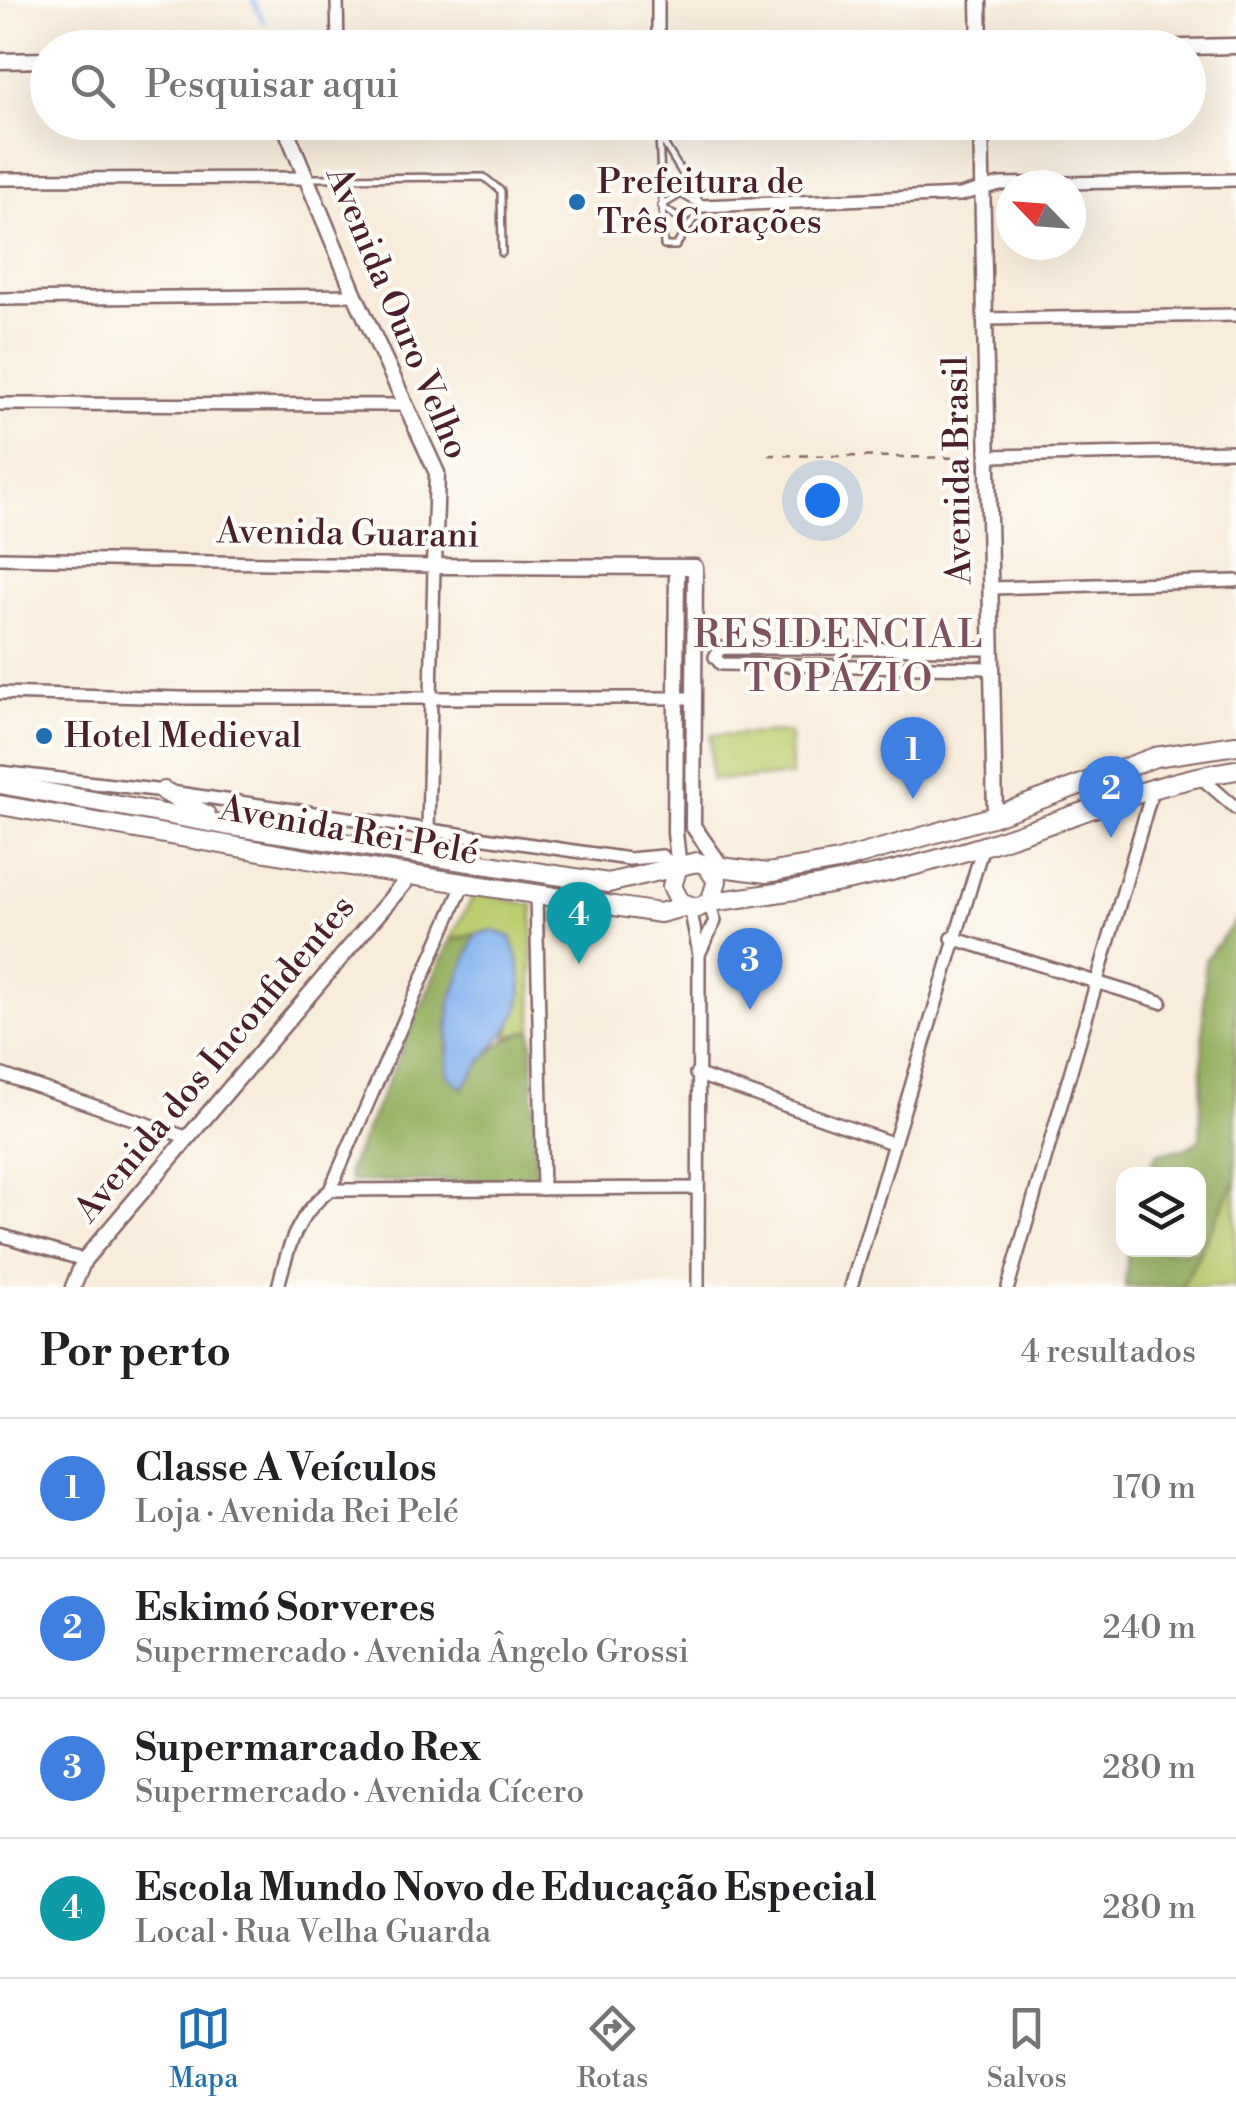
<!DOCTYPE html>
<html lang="pt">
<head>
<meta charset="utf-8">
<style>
	:root { --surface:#fff; --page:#f6f6f6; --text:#202124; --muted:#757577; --line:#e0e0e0; --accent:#1f6fb2 }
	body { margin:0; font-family:"Libre Bodoni",serif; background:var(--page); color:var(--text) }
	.controls { position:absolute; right:30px; bottom:30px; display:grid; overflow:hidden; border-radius:20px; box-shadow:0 10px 40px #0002 }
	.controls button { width:90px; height:90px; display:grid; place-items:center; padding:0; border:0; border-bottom:2px solid var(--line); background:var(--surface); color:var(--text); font:50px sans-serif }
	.compass { position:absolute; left:996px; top:170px; width:90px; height:90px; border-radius:50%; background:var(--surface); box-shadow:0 10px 40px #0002; rotate:295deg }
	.you { position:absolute; left:822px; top:500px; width:35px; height:35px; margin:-25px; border:8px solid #fff; border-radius:50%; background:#1a73e8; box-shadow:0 0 0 15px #1a73e833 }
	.badge { display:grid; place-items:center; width:65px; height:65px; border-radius:50%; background:var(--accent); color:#fff; font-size:32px; font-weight:700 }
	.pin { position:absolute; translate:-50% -82px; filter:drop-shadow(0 2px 5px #0008) }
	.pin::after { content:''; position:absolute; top:52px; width:35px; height:30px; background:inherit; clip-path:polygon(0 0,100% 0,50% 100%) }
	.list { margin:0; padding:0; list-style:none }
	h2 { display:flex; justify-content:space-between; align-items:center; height:130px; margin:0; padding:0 40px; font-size:42px }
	h2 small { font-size:32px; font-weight:400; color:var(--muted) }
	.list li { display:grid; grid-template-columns:65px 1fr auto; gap:30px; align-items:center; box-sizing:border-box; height:140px; padding:0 40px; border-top:2px solid var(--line) }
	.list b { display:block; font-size:38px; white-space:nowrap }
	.list p { margin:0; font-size:32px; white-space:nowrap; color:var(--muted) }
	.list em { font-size:32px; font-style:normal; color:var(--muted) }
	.icon { flex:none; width:55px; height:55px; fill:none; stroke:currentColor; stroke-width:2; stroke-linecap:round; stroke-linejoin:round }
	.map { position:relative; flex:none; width:1236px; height:1287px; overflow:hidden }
	.search { position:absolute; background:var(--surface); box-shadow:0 10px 40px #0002; left:30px; right:30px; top:30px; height:110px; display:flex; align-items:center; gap:25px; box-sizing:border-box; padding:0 35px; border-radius:55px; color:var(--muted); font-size:38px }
	.sheet { height:690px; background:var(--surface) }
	nav { display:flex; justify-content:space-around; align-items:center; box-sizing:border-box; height:140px; border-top:2px solid var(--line); background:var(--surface); font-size:28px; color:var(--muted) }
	nav a { display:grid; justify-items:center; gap:5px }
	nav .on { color:var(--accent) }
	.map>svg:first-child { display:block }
	.green { fill:#bccd70; stroke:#83764e; stroke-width:2.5 }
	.forest { fill:#95b062; stroke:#706846; stroke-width:2.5 }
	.water { fill:#82b2ed; stroke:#66688c; stroke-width:2.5 }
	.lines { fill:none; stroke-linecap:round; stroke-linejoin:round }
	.stream { stroke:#82b2ed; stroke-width:4 }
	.service-casing { stroke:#876768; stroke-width:10 }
	.minor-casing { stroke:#876768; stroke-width:16 }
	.tertiary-casing { stroke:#876768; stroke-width:19 }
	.primary-casing { stroke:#876768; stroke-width:22 }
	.path { stroke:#876768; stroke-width:2.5; stroke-dasharray:8 8; stroke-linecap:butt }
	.service { stroke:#fff; stroke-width:5 }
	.minor { stroke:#fff; stroke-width:11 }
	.tertiary { stroke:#fff; stroke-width:14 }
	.primary { stroke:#fff; stroke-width:18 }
	.poi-dot { fill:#1f6fb2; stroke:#fdfcf7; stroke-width:4 }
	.labels { text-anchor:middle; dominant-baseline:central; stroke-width:8; stroke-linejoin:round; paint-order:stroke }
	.poi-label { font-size:35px; fill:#4a1f2b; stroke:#fdfcf7; text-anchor:start }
	.street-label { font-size:35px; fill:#4a1f2b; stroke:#fdfcf7 }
	.neighbourhood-label { font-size:38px; letter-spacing:2.5px; fill:#7f5060; stroke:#fdfcf7 }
</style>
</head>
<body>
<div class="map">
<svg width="1236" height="1287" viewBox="0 0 1236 1287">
	<rect width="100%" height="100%" fill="#fdfcf7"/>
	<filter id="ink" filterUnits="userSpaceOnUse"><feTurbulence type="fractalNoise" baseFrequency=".01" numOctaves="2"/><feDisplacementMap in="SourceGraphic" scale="20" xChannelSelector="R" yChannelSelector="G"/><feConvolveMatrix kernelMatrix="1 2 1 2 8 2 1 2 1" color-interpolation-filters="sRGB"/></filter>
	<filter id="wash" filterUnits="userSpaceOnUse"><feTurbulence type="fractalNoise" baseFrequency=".0048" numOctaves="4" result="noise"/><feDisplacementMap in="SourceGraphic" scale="40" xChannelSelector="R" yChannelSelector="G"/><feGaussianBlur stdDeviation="2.25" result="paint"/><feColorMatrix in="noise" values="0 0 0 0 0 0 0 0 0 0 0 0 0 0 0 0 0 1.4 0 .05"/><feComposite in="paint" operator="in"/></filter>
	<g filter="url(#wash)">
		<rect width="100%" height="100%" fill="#f8ecda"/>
		<g class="green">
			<path d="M790,732l1,44 -80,4v-45z"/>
			<path d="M475,893l58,12 -1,125 -26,7c18,-37 19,-61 5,-100l-19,-7 -42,10z"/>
			<path d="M1236,1180v107h-54z"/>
		</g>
		<g class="forest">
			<path d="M1236,920v260l-54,107h-57l3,-37h70v-76h-52l12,-21 27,-4 15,-9 5,-180z"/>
			<path d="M475,935l-25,68 -3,46 16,39c18,-30 35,-49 69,-58l4,151 -186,1 -2,-11 102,-231z"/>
		</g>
		<path class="water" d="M492,930l19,7c31,85 -10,88 -48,151l-16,-13 3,-72 25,-68z"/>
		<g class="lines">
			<path class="stream" d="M253,0l11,22"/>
		</g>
	</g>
	<g filter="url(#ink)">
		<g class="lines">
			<g class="service-casing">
				<g id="service">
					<path d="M659,135l43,71 -26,40h-12z"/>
					<path d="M312,178l172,-1 17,14 1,62"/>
					<path d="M681,194l21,12 -21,14 -20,-14z"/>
				</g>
			</g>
			<g class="minor-casing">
				<g id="minor">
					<path d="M337,0l1,48"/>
					<path d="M658,0v48"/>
					<path d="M659,122v13"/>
					<path d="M0,179l307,-1"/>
					<path d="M702,206l258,-11 40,-11 236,-4"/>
					<path d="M0,299l355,-4"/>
					<path d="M985,319l251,-4"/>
					<path d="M0,404l406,1"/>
					<path d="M988,456l248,-5"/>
					<path d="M0,558l434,8 -6,264"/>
					<path d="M991,588l245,-7"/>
					<path d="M992,649l-272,-1 -5,9 6,7 271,4"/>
					<path d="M0,693l181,5h514"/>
					<path d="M0,772l164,19 465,68 33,-3 16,13"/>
					<path d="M1199,776l37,32"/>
					<path d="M536,893l7,296"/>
					<path d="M690,907l9,47 -1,333"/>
					<path d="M952,938l209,64"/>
					<path d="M699,954l16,-33 -6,-18"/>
					<path d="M0,1074l186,63"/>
					<path d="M696,1074l196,69"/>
					<path d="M330,1190l367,-2"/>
					<path d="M0,1235l84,25"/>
					<path d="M278,1287c10,-40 18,-71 52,-97l134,-307"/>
					<path d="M851,1287l132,-441"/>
					<path d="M1008,1287l146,-502"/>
				</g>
			</g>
			<g class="tertiary-casing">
				<g id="tertiary">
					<path d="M979,0l1,48"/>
					<path d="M1136,48l100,-2"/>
					<path d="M0,61l48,-1"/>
					<path d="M283,122l72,173 82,178 -3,93 261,1 -2,259 26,37 -4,10"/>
					<path d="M981,122l14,694"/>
					<path d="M677,567l-2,266 4,35"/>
					<path d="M73,1287l11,-27 327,-385"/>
				</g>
			</g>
			<g class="primary-casing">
				<g id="primary">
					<path d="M0,784l225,41 383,58 89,-21 9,3 11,16 -7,21 -13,6 -17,-6 -8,-16 5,-16"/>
					<path d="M164,791l42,24"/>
					<path d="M0,805l318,56 342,52 27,-7"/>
					<path d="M706,865l61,8 71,-12 157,-45 160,-59 81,-12"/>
					<path d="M710,902c96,-12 177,-26 270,-55 86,-26 166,-64 256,-77"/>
				</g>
			</g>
			<path class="path" d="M768,455l200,3"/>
			<use href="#service" class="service"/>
			<use href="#minor" class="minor"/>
			<use href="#tertiary" class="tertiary"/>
			<use href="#primary" class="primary"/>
		</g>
	</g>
	<g class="poi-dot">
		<circle cx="577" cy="202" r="10"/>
		<circle cx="44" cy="736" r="10"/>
	</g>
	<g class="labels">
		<g class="poi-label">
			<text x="597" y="182">Prefeitura de<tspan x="597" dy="40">Três Corações</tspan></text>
			<text x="64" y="736">Hotel Medieval</text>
		</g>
		<g class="street-label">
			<text transform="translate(397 313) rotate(67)">Avenida Ouro Velho</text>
			<text transform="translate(958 470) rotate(-91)">Avenida Brasil</text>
			<text transform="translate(348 534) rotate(1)">Avenida Guarani</text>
			<text transform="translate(349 831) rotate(10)">Avenida Rei Pelé</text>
			<text transform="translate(215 1059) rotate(-50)">Avenida dos Inconfidentes</text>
		</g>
		<g class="neighbourhood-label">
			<text x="839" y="635">RESIDENCIAL<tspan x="839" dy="44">TOPÁZIO</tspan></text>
		</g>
	</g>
</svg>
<div class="controls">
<button><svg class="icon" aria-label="layers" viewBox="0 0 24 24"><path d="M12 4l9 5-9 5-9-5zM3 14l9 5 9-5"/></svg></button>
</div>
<svg class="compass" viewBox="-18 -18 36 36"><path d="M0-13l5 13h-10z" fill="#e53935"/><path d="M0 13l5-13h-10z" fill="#757577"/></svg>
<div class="you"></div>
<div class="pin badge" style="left:913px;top:799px;background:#3f7fe0">1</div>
<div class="pin badge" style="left:1111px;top:838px;background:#3f7fe0">2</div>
<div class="pin badge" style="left:750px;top:1010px;background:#3f7fe0">3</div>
<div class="pin badge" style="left:579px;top:964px;background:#0f9aa8">4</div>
<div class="search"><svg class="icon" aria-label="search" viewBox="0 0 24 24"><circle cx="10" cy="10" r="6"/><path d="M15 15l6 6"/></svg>Pesquisar aqui</div>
</div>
<section class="sheet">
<h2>Por perto<small>4 resultados</small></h2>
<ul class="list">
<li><span class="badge" style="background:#3f7fe0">1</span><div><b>Classe A Veículos</b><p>Loja · Avenida Rei Pelé</p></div><em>170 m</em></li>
<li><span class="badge" style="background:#3f7fe0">2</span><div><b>Eskimó Sorveres</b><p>Supermercado · Avenida Ângelo Grossi</p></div><em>240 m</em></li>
<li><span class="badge" style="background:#3f7fe0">3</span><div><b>Supermarcado Rex</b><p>Supermercado · Avenida Cícero</p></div><em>280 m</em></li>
<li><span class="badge" style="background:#0f9aa8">4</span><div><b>Escola Mundo Novo de Educação Especial</b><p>Local · Rua Velha Guarda</p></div><em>280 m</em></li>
</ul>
</section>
<nav>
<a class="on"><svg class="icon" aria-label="map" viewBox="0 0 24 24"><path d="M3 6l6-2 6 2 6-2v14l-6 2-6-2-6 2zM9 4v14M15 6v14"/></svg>Mapa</a>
<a><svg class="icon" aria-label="directions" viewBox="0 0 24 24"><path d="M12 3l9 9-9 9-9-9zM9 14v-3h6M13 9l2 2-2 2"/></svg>Rotas</a>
<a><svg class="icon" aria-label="saved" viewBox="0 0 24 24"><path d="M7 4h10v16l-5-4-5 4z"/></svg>Salvos</a>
</nav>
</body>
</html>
